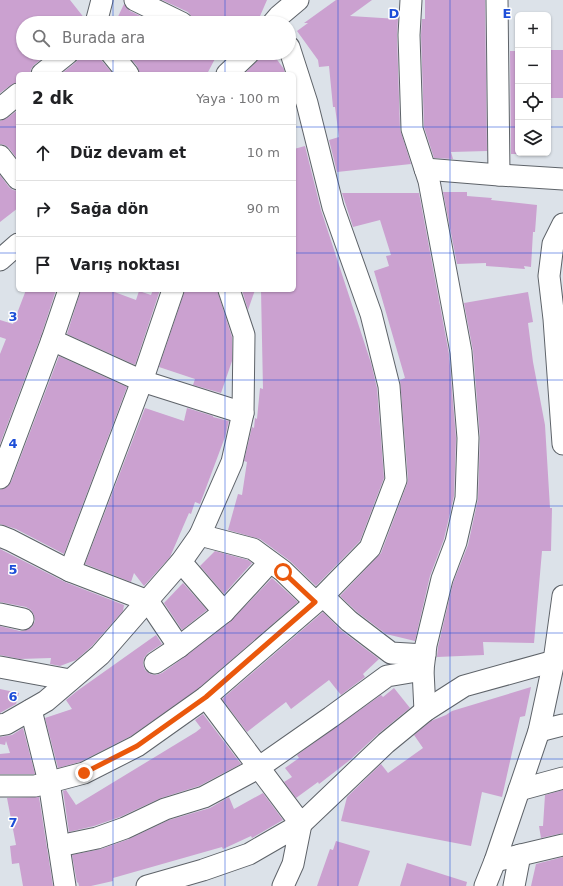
<!DOCTYPE html>
<html lang="tr">
<head>
<meta charset="utf-8">
<style>
	:root { --surface:#fff; --page:#f6f6f6; --text:#202124; --muted:#757577; --line:#e0e0e0 }
	body { margin:0; font-family:"DejaVu Sans",sans-serif; background:var(--page); color:var(--text) }
	.controls { position:absolute; right:12px; top:12px; display:grid; overflow:hidden; border-radius:6px; box-shadow:0 1px 3px #0004 }
	.controls button { width:36px; height:36px; display:grid; place-items:center; padding:0; border:0; border-bottom:1px solid var(--line); background:var(--surface); color:var(--text); font:20px sans-serif }
	.stop { position:absolute; width:12px; height:12px; margin:-9px; border:3px solid #ea580c; border-radius:50%; background:#fff }
	.stop.end { background:#ea580c; border-color:#fff; box-shadow:0 1px 4px #0008 }
	.list { margin:0; padding:0; list-style:none }
	h2 { display:flex; justify-content:space-between; align-items:center; height:52px; margin:0; padding:0 16px; font-size:17px }
	h2 small { font-size:13px; font-weight:400; color:var(--muted) }
	.list li { display:grid; grid-template-columns:26px 1fr auto; gap:12px; align-items:center; box-sizing:border-box; height:56px; padding:0 16px; border-top:1px solid var(--line) }
	.list b { display:block; font-size:15px; white-space:nowrap }
	.list em { font-size:13px; font-style:normal; color:var(--muted) }
	.icon { flex:none; width:22px; height:22px; fill:none; stroke:currentColor; stroke-width:2; stroke-linecap:round; stroke-linejoin:round }
	.map { position:relative; flex:none; width:563px; height:886px; overflow:hidden }
	.search { position:absolute; background:var(--surface); box-shadow:0 1px 3px #0004; left:16px; top:16px; width:280px; height:44px; display:flex; align-items:center; gap:10px; box-sizing:border-box; padding:0 14px; border-radius:22px; color:var(--muted); font-size:15px }
	.panel { position:absolute; background:var(--surface); box-shadow:0 1px 3px #0004; left:16px; top:72px; width:280px; height:220px; border-radius:6px }
	.map>svg:first-child { display:block }
	.building { fill:#cba1d0 }
	.lines { fill:none; stroke-linecap:round; stroke-linejoin:round }
	.minor-casing { stroke:#5e6369; stroke-width:23 }
	.minor { stroke:#fff; stroke-width:21 }
	.route { stroke:#ea580c; stroke-width:5 }
	.grid { fill:none; stroke:#1d4ed8; stroke-width:1; stroke-opacity:0.55 }
	.grid-label { font-size:13px; text-anchor:middle; font-weight:bold; fill:#1d4ed8; stroke:#fff; stroke-width:3; stroke-linejoin:round; paint-order:stroke }
</style>
</head>
<body>
<div class="map">
<svg width="563" height="886" viewBox="0 0 563 886">
	<rect width="100%" height="100%" fill="#dce2e9"/>
	<g class="building">
		<path d="M0,0h70l15,19 -1,4h-61v30h26l-15,12 -3,4 -1,5h-12v8l-7,3 -11,8z"/>
		<path d="M162,0h105l-10,23h-63l-2,-6 -4,-5z"/>
		<path d="M336,0h36l-22,16 48,3 -1,16 3,94 11,35 -74,8 -8,-32 10,-3 -4,-30h-2l-4,-41 -10,1 -1,-7 -21,-29 11,-8h-4z"/>
		<path d="M425,0h60l2,151 -36,1 2,7 -19,-1 -10,-31 -3,-92 1,-16h3z"/>
		<path d="M124,4l6,7 25,12h-40z"/>
		<rect x="548" y="50" width="15" height="48"/>
		<path d="M510,51h8v102l14,1h-21z"/>
		<path d="M80,53h19l3,8 11,13h-52l15,-12 3,-4z"/>
		<path d="M126,53h92l-11,21h-67l-3,-8z"/>
		<path d="M268,53h4l12,16 1,5h-41l14,-14z"/>
		<path d="M18,110v50l-9,-12 -4,-3 -5,-1v-23l7,-3z"/>
		<path d="M305,146l16,64 50,153 6,25 7,90 -24,63 -44,45 -26,-25 -30,-22 -32,-9 10,-36 4,1 5,-33 -3,-1 8,-34 2,1 1,-10 2,1 3,-31 3,1 -2,-99h33v-141z"/>
		<path d="M0,175l9,12 4,3 5,1v17l-18,14z"/>
		<path d="M443,192h24v4l25,2 -1,2 46,5 -2,27h-2l-2,35 -7,-1 1,3 -39,-3v-3l-29,1z"/>
		<path d="M342,193h77l30,161 7,84 -2,58 -10,43 -14,37 -15,65 -29,-7 -29,-22 -17,-16 41,-43 26,-69 1,-5 -8,-99 5,-2 -31,-107 15,-5 -3,-10 5,-1 -11,-35 -27,7z"/>
		<path d="M26,290h30l-15,46 -41,108v-90l6,-15 -6,-2v-17l13,4z"/>
		<path d="M81,290h28l27,10 3,-9 12,4 2,-5h7l-25,75 -68,-31z"/>
		<path d="M185,290h32l15,47v24l-11,32 -28,-8 2,-6 -36,-12z"/>
		<path d="M242,290h13l-7,20z"/>
		<path d="M528,292l5,30 -5,1 5,39 12,63 5,83h2l-1,43h-9l-8,92 -51,-1 1,13 -47,2 1,-10 15,-64 15,-38 10,-46 2,-62 -7,-86 -9,-48z"/>
		<path d="M59,356l68,31 -63,167 -48,-25 -16,-5v-34l7,-3 4,-5z"/>
		<path d="M145,408l39,13 3,-13 26,8v1l16,4 -4,16 -25,67 -5,-2 -4,12 -2,-1 -19,44 -26,29 -10,-13 -3,9 -46,-18z"/>
		<path d="M0,549l65,33 59,23 -1,6 -31,35 -16,14 -16,6 -10,-2 1,-6 -31,1 -20,-4v-29l20,5 6,-1 6,-3 3,-6 -1,-6 -3,-5 -5,-3 -26,-5z"/>
		<path d="M215,551l33,9 4,3 -28,31 -24,-28z"/>
		<path d="M272,578l26,24 -99,86 -68,48 -51,26 -22,6 -13,-50 27,-9 -6,-9 11,-9 79,-56 6,9 -14,9 -4,5 -1,6 2,6 5,4 6,1 6,-2 24,-17 45,-35z"/>
		<path d="M183,583l24,27 -25,20 -18,-27z"/>
		<path d="M323,612l19,19 37,28 -16,15 2,3 -24,18 -12,-15 -38,29 -5,-7 -39,30 -25,-33z"/>
		<path d="M531,687l-6,29 -5,1 -18,80 -20,-5 -11,54 -130,-25 6,-24 34,-33 7,9 35,-25 -9,-13 17,-14 15,-6 6,-4z"/>
		<path d="M394,688l16,20 -32,26 -28,26 -31,24 -1,-2 -22,16 -12,-16 8,-5 -7,-9 14,-10 -2,-3 84,-60 2,2z"/>
		<path d="M0,689l19,4 -3,11 -16,9z"/>
		<path d="M203,714l38,50 -42,22 -38,12 -41,19 -26,9 -25,6 -6,-41 3,-1 10,15 120,-73 5,-4 -6,-8z"/>
		<path d="M23,728l12,46h-35v-20l10,-1 -4,-12 -1,4 -5,-1v-7l12,-2z"/>
		<path d="M563,790v43l-22,5 -2,-12h4l2,-31z"/>
		<path d="M263,793l20,27 -31,18 -1,-2 -28,13 -1,-2 -109,31v3l-22,5h-12l-1,-4 -1,1 -5,-28 29,-6 28,-10 40,-19 41,-12 19,-11 5,12z"/>
		<path d="M39,797l14,89h-30l-4,-23 -7,1 -2,-18 6,-1 -9,-47z"/>
		<path d="M336,841l34,10 -12,35h-41l13,-37 3,1z"/>
		<path d="M563,857v29h-32l5,-22z"/>
		<path d="M407,863l60,19 -1,4h-66z"/>
	</g>
	<g class="lines">
		<g class="minor-casing">
			<g id="minor">
				<path d="M135,0l47,23"/>
				<path d="M411,0l-2,35 3,94 17,52 32,171 7,86 -2,60 -10,44 -14,37 -16,66 -3,25 2,41"/>
				<path d="M497,0l2,175"/>
				<path d="M96,23l6,-23"/>
				<path d="M273,23l6,-7 19,-16"/>
				<path d="M111,53l17,21"/>
				<path d="M42,74l26,-21"/>
				<path d="M227,74l22,-21"/>
				<path d="M0,109l18,-15"/>
				<path d="M0,156l18,23"/>
				<path d="M425,169l74,6 64,4"/>
				<path d="M563,224l-10,20 -4,32 5,43 9,125"/>
				<path d="M0,260l18,-16"/>
				<path d="M52,340l90,41 101,32"/>
				<path d="M0,478l52,-138 17,-50"/>
				<path d="M200,535l53,14 30,22 32,31"/>
				<path d="M0,536l10,4 60,31 78,30 31,46"/>
				<path d="M181,562l43,50"/>
				<path d="M70,571l72,-190 31,-91"/>
				<path d="M323,596l26,25 42,32 34,2"/>
				<path d="M0,614l23,5"/>
				<path d="M155,663l24,-16 45,-35 46,-50"/>
				<path d="M0,667l70,13"/>
				<path d="M206,697l95,127 85,-81 39,-32 39,-25 90,-25"/>
				<path d="M31,710l18,72 16,104"/>
				<path d="M0,725l6,-1 40,-23 54,-46 81,-93 19,-27 32,-73 11,-49 1,-78 -15,-45"/>
				<path d="M539,731l24,-6"/>
				<path d="M0,786h35l49,-13 53,-27 69,-49 117,-101 47,-48 26,-68 -7,-94 -18,-72 -38,-107 -26,-104 -18,-56"/>
				<path d="M519,790l44,-12"/>
				<path d="M59,846l38,-8 28,-10 40,-19 39,-12 54,-29 73,-51 56,-41 36,-6"/>
				<path d="M495,861l68,-16"/>
				<path d="M147,886l56,-16 46,-16 52,-30 -8,40 -10,22"/>
				<path d="M485,886l10,-25 44,-130 15,-70 9,-65"/>
				<path d="M514,886l6,-31"/>
			</g>
		</g>
		<use href="#minor" class="minor"/>
	</g>
	<g class="lines">
		<path class="route" d="M84,773l53,-27 69,-49 109,-95 -32,-30"/>
	</g>
	<path class="grid" d="M113,0v23M225,0v23M338,0v886M450,0v886M113,53v21M225,53v21M0,127h18M294,127h224M548,127h15M0,253h18M294,253h269M113,290v596M225,290v596M0,380h563M0,506h563M0,633h563M0,759h563"/>
	<g class="grid-label">
		<text x="394" y="18">D</text>
		<text x="507" y="18">E</text>
		<text x="13" y="321">3</text>
		<text x="13" y="448">4</text>
		<text x="13" y="574">5</text>
		<text x="13" y="701">6</text>
		<text x="13" y="827">7</text>
	</g>
</svg>
<div class="controls">
<button>+</button>
<button>−</button>
<button><svg class="icon" aria-label="locate" viewBox="0 0 24 24"><circle cx="12" cy="12" r="6"/><path d="M12 2v4M12 18v4M2 12h4M18 12h4"/></svg></button>
<button><svg class="icon" aria-label="layers" viewBox="0 0 24 24"><path d="M12 4l9 5-9 5-9-5zM3 14l9 5 9-5"/></svg></button>
</div>
<div class="stop" style="left:283px;top:572px"></div>
<div class="stop end" style="left:84px;top:773px"></div>
<div class="search"><svg class="icon" aria-label="search" viewBox="0 0 24 24"><circle cx="10" cy="10" r="6"/><path d="M15 15l6 6"/></svg>Burada ara</div>
<section class="panel">
<h2>2 dk<small>Yaya · 100 m</small></h2>
<ul class="list">
<li><svg class="icon" aria-label="ahead" viewBox="0 0 24 24"><path d="M12 20V5M6 11l6-6 6 6"/></svg><div><b>Düz devam et</b></div><em>10 m</em></li>
<li><svg class="icon" aria-label="right" viewBox="0 0 24 24"><path d="M7 20v-9h11M14 6l5 5-5 5"/></svg><div><b>Sağa dön</b></div><em>90 m</em></li>
<li><svg class="icon" aria-label="arrive" viewBox="0 0 24 24"><path d="M6 21V4h12l-3 4 3 4H6"/></svg><div><b>Varış noktası</b></div></li>
</ul>
</section>
</div>
</body>
</html>
